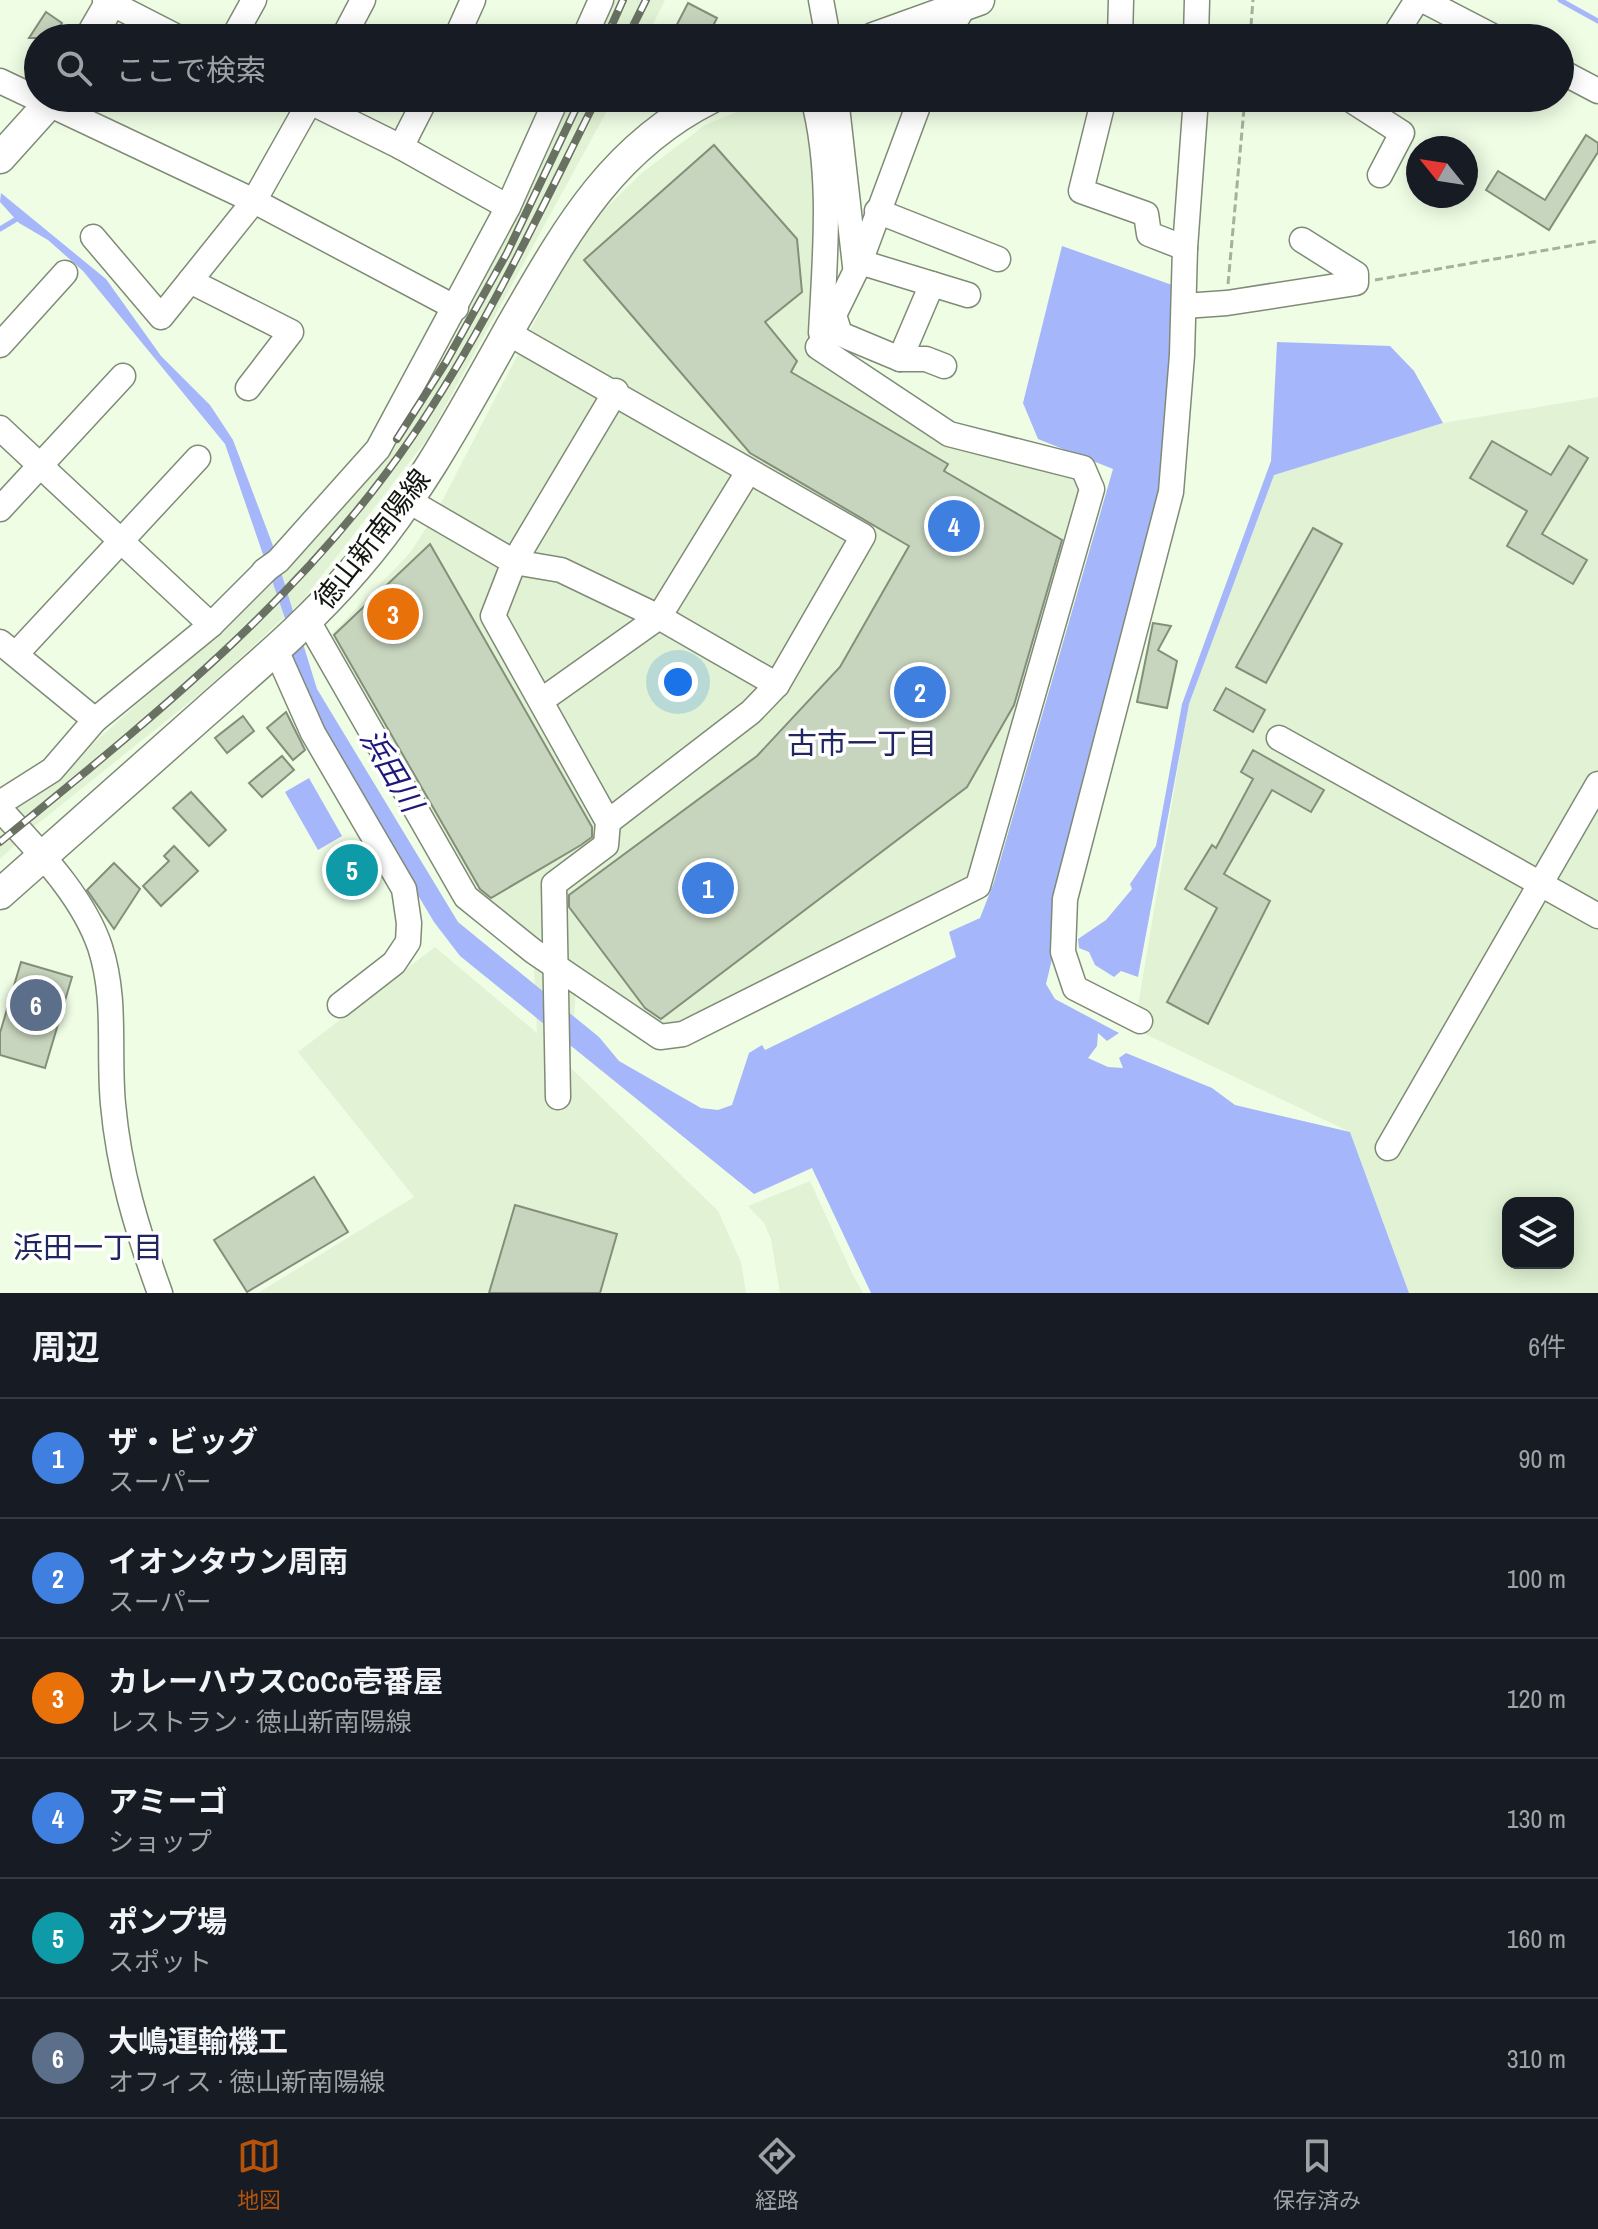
<!DOCTYPE html>
<html lang="ja">
<head>
<meta charset="utf-8">
<style>
	:root { --surface:#171b24; --page:#242831; --text:#f1f3f6; --muted:#9ea1a6; --line:#363941; --accent:#b45309 }
	body { margin:0; font-family:"Archivo Narrow","Noto Sans JP",sans-serif; background:var(--page); color:var(--text) }
	.controls { position:absolute; right:24px; bottom:24px; display:grid; overflow:hidden; border-radius:16px; box-shadow:0 4px 20px #0003 }
	.controls button { width:72px; height:72px; display:grid; place-items:center; padding:0; border:0; border-bottom:2px solid var(--line); background:var(--surface); color:var(--text); font:40px sans-serif }
	.compass { position:absolute; left:1406px; top:136px; width:72px; height:72px; border-radius:50%; background:var(--surface); box-shadow:0 4px 20px #0003; rotate:300deg }
	.you { position:absolute; left:678px; top:682px; width:28px; height:28px; margin:-20px; border:6px solid #fff; border-radius:50%; background:#1a73e8; box-shadow:0 0 0 12px #1a73e833 }
	.badge { display:grid; place-items:center; width:52px; height:52px; border-radius:50%; background:var(--accent); color:#fff; font-size:26px; font-weight:700 }
	.pin { position:absolute; translate:-50% -50%; border:4px solid #fff; box-shadow:0 2px 8px #0006 }
	.list { margin:0; padding:0; list-style:none }
	h2 { display:flex; justify-content:space-between; align-items:center; height:104px; margin:0; padding:0 32px; font-size:34px }
	h2 small { font-size:26px; font-weight:400; color:var(--muted) }
	.list li { display:grid; grid-template-columns:52px 1fr auto; gap:24px; align-items:center; box-sizing:border-box; height:120px; padding:0 32px; border-top:2px solid var(--line) }
	.list b { display:block; font-size:30px; white-space:nowrap }
	.list p { margin:0; font-size:26px; white-space:nowrap; color:var(--muted) }
	.list em { font-size:26px; font-style:normal; color:var(--muted) }
	.icon { flex:none; width:44px; height:44px; fill:none; stroke:currentColor; stroke-width:2; stroke-linecap:round; stroke-linejoin:round }
	.map { position:relative; flex:none; width:1598px; height:1293px; overflow:hidden }
	.search { position:absolute; background:var(--surface); box-shadow:0 4px 20px #0003; left:24px; right:24px; top:24px; height:88px; display:flex; align-items:center; gap:20px; box-sizing:border-box; padding:0 28px; border-radius:44px; color:var(--muted); font-size:30px }
	.sheet { height:824px; background:var(--surface) }
	nav { display:flex; justify-content:space-around; align-items:center; box-sizing:border-box; height:112px; border-top:2px solid var(--line); background:var(--surface); font-size:22px; color:var(--muted) }
	nav a { display:grid; justify-items:center; gap:4px }
	nav .on { color:var(--accent) }
	.map>svg:first-child { display:block }
	.built { fill:#e1f3d4; fill-rule:evenodd }
	.water { fill:#a6b6fb }
	.lines { fill:none; stroke-linecap:round; stroke-linejoin:round }
	.stream { stroke:#a6b6fb; stroke-width:5 }
	.building { fill:#c8d5be; stroke:#838f7a; stroke-width:2 }
	.minor-casing { stroke:#7f8b76; stroke-width:27 }
	.major-casing { stroke:#7f8b76; stroke-width:33 }
	.path { stroke:#a5b09d; stroke-width:3; stroke-dasharray:8 4; stroke-linecap:butt }
	.minor { stroke:#fff; stroke-width:24 }
	.major { stroke:#fff; stroke-width:30 }
	.rail-casing { stroke:#697163; stroke-width:8 }
	.rail { stroke:#fff; stroke-width:5; stroke-dasharray:15; stroke-linecap:butt }
	.labels { text-anchor:middle; dominant-baseline:central; stroke-width:7; stroke-linejoin:round; paint-order:stroke }
	.street-label { font-size:28px; fill:#12170f; stroke:#fff }
	.neighbourhood-label { font-size:30px; fill:#20265f; stroke:#fff }
	.water-label { font-size:30px; font-style:italic; fill:#1d1879; stroke:#fff }
</style>
</head>
<body>
<div class="map">
<svg width="1598" height="1293" viewBox="0 0 1598 1293">
	<rect width="100%" height="100%" fill="#effde5"/>
	<g class="built">
		<path d="M614,0h51l-19,38h-50z"/>
		<path d="M568,98h46l-186,340 -124,161 -93,86 -176,141 -35,33v-38l62,-50 226,-201 49,-60 72,-97 39,-63 38,-73z"/>
		<path d="M770,98h38l11,38 -1,211 131,87 134,34 9,21 -114,397 -318,151 -83,-59 -7,89 148,144 23,51 5,31h-488l156,-96 -116,-145 137,-105 102,86 -4,-82 -67,-54 -143,-254 86,-89 27,-41 145,-281 62,-60 62,-47z"/>
		<path d="M1598,397v896h-189l-59,-161 -205,-98 -8,-22 51,-305 86,-233 169,-51zM1508,1203h60v60h-60z"/>
		<path d="M810,1181l42,92 11,20h-83l-9,-54 -7,-16 -16,-17z"/>
	</g>
	<g class="water">
		<path d="M1,193l105,86 55,77 49,49 23,35 39,103 45,146 141,233 141,115 20,24 82,47 17,2 14,-5 17,-52 13,-8 3,5 191,-93 -7,-25 31,-14 14,-36 119,-413 -75,-30 -15,-36 39,-157 113,40 -10,205 -119,493 9,15 64,34 -12,8 -9,-8 -1,13 -9,12 20,9 15,1 -4,-10 7,-5 86,35 23,17 115,27 59,161h-538l-59,-125 -58,26 -294,-238 -26,-34 -115,-192 -29,-69 -3,-37 -62,-180 -142,-173 -35,-31 -29,-17 -19,-21z"/>
		<path d="M1277,342l113,4 24,25 29,52 -169,52 -85,229 -51,273 -17,-6 -7,6 -19,-12 -6,-13 -10,-4 -1,-9 28,-19 26,-31 -2,-5 26,-38 26,-142 89,-243z"/>
		<path d="M309,778l33,58 -24,14 -33,-58z"/>
	</g>
	<g class="lines">
		<g class="stream">
			<path d="M1560,0l38,21"/>
			<path d="M0,229l20,-12"/>
		</g>
	</g>
	<g class="building">
		<path d="M688,3l29,15 -10,20h-37z"/>
		<path d="M46,12l16,11 -10,15h-23z"/>
		<path d="M1586,135l12,8v9l-49,78 -63,-40 12,-19 47,29z"/>
		<path d="M714,145l83,94 5,53 -37,30 32,39 -6,11 157,92 -4,7 118,69 -48,165 -47,82 -306,232 -16,-11 -76,-101v-12l188,-139 83,-89 69,-121 -159,-93 -166,-193z"/>
		<path d="M1492,441l59,34 18,-29 19,12 -46,76 45,26 -14,24 -66,-38 20,-35 -57,-33z"/>
		<path d="M1313,528l29,16 -76,139 -30,-16z"/>
		<path d="M430,544l162,283v10l-11,8 -90,53 -11,-9 -146,-254z"/>
		<path d="M1153,623l18,3 -13,24 19,11 -10,47 -30,-6z"/>
		<path d="M1226,688l39,22 -12,22 -39,-22z"/>
		<path d="M286,712l19,38 -12,10 -26,-32z"/>
		<path d="M243,716l11,15 -27,22 -12,-15z"/>
		<path d="M1253,750l71,40 -13,22 -39,-22 -48,84 46,27 -62,123 -41,-22 50,-94 -32,-19 27,-44 4,3 37,-69 -12,-7z"/>
		<path d="M282,756l12,14 -32,27 -13,-14z"/>
		<path d="M191,792l35,38 -17,16 -36,-38z"/>
		<path d="M361,844l17,31 -35,21 -18,-30z"/>
		<path d="M174,846l24,25 -37,35 -18,-20 26,-25 -5,-5z"/>
		<path d="M114,863l26,26 -26,40 -27,-39z"/>
		<path d="M21,962l51,15 -27,91 -45,-13v-22z"/>
		<path d="M314,1177l34,55 -101,60 -33,-52z"/>
		<path d="M515,1205l102,29 -17,59h-111z"/>
	</g>
	<g class="lines">
		<g class="minor-casing">
			<g id="minor">
				<path d="M105,0l74,38"/>
				<path d="M821,0l7,38"/>
				<path d="M1423,0l73,38"/>
				<path d="M233,38l21,-38"/>
				<path d="M343,38l20,-38"/>
				<path d="M456,38l17,-38"/>
				<path d="M584,38l17,-38"/>
				<path d="M945,38l23,-38"/>
				<path d="M1120,38l1,-38"/>
				<path d="M1196,38l1,-38"/>
				<path d="M1393,38l24,-38"/>
				<path d="M1560,71l38,20"/>
				<path d="M0,81l254,120 202,107"/>
				<path d="M302,98l99,49 107,60"/>
				<path d="M813,98c20,75 12,158 8,235"/>
				<path d="M836,98l19,168"/>
				<path d="M921,98l-61,164 -26,53 6,19 60,25h26l18,7"/>
				<path d="M1104,98l-23,93 65,23 3,20 36,14"/>
				<path d="M1357,98l-3,4 48,31 -22,42"/>
				<path d="M401,147l25,-49"/>
				<path d="M877,211l121,48"/>
				<path d="M93,237l68,80 93,-116 58,-103"/>
				<path d="M860,262l108,33"/>
				<path d="M190,281l101,51 -43,56"/>
				<path d="M1184,306l43,-3 129,-20v-9l-54,-34"/>
				<path d="M508,333l355,203 -86,149 -26,27 -143,110"/>
				<path d="M0,345l65,-72"/>
				<path d="M900,359l32,-75"/>
				<path d="M0,428l211,197"/>
				<path d="M409,501l105,61 47,8 98,47 118,68"/>
				<path d="M0,509l123,-133"/>
				<path d="M264,571l14,-10 100,-112 130,-242 49,-109"/>
				<path d="M308,621l158,276 67,54 127,86 23,-3 295,-148 114,-397 -9,-21 -134,-34 -131,-87"/>
				<path d="M0,642l95,78"/>
				<path d="M276,650l37,83 91,156 5,34 -1,19 -14,21 -54,42"/>
				<path d="M16,654l182,-196"/>
				<path d="M542,700l117,-83 89,-145"/>
				<path d="M1279,738l319,178"/>
				<path d="M0,803l52,-33 43,-50 116,-95 55,-55"/>
				<path d="M0,809c36,40 82,85 100,138 17,52 8,104 13,157 6,67 24,126 47,189"/>
				<path d="M1140,1021l-65,-33 -12,-36 2,-53 106,-407 11,-137 3,-107 11,-150"/>
				<path d="M558,1097l-4,-213 52,-39 2,-23 -115,-206 21,-54 102,-171"/>
				<path d="M1388,1148l210,-364"/>
			</g>
		</g>
		<g class="major-casing">
			<g id="major">
				<path d="M90,38l22,-38"/>
				<path d="M873,38l106,-38"/>
				<path d="M0,158l54,-60"/>
				<path d="M0,894c68,-60 136,-120 203,-180 53,-47 107,-92 153,-146 62,-71 107,-156 153,-238 55,-95 100,-181 202,-232"/>
			</g>
		</g>
		<g class="path">
			<path d="M1250,38l3,-38"/>
			<path d="M1375,280l223,-39"/>
			<path d="M1228,284l17,-186"/>
		</g>
		<use href="#minor" class="minor"/>
		<use href="#major" class="major"/>
		<g class="rail-casing">
			<g id="rail">
				<path d="M606,38l17,-38"/>
				<path d="M627,38l19,-38"/>
				<path d="M397,439l49,-77 61,-109 74,-155"/>
				<path d="M0,842c149,-122 303,-244 412,-405 73,-107 127,-224 185,-339"/>
			</g>
		</g>
		<use href="#rail" class="rail"/>
	</g>
	<g class="labels">
		<g class="street-label">
			<text transform="translate(372 539) rotate(-52)">徳山新南陽線</text>
		</g>
		<g class="neighbourhood-label">
			<text x="862" y="743">古市一丁目</text>
			<text x="88" y="1247">浜田一丁目</text>
		</g>
		<g class="water-label">
			<text transform="translate(392 770) rotate(59)">浜田川</text>
		</g>
	</g>
</svg>
<div class="controls">
<button><svg class="icon" aria-label="layers" viewBox="0 0 24 24"><path d="M12 4l9 5-9 5-9-5zM3 14l9 5 9-5"/></svg></button>
</div>
<svg class="compass" viewBox="-18 -18 36 36"><path d="M0-13l5 13h-10z" fill="#e53935"/><path d="M0 13l5-13h-10z" fill="#9ea1a6"/></svg>
<div class="you"></div>
<div class="pin badge" style="left:708px;top:888px;background:#3f7fe0">1</div>
<div class="pin badge" style="left:920px;top:692px;background:#3f7fe0">2</div>
<div class="pin badge" style="left:393px;top:614px;background:#e8710a">3</div>
<div class="pin badge" style="left:954px;top:526px;background:#3f7fe0">4</div>
<div class="pin badge" style="left:352px;top:870px;background:#0f9aa8">5</div>
<div class="pin badge" style="left:36px;top:1005px;background:#5c6f8a">6</div>
<div class="search"><svg class="icon" aria-label="search" viewBox="0 0 24 24"><circle cx="10" cy="10" r="6"/><path d="M15 15l6 6"/></svg>ここで検索</div>
</div>
<section class="sheet">
<h2>周辺<small>6件</small></h2>
<ul class="list">
<li><span class="badge" style="background:#3f7fe0">1</span><div><b>ザ・ビッグ</b><p>スーパー</p></div><em>90 m</em></li>
<li><span class="badge" style="background:#3f7fe0">2</span><div><b>イオンタウン周南</b><p>スーパー</p></div><em>100 m</em></li>
<li><span class="badge" style="background:#e8710a">3</span><div><b>カレーハウスCoCo壱番屋</b><p>レストラン · 徳山新南陽線</p></div><em>120 m</em></li>
<li><span class="badge" style="background:#3f7fe0">4</span><div><b>アミーゴ</b><p>ショップ</p></div><em>130 m</em></li>
<li><span class="badge" style="background:#0f9aa8">5</span><div><b>ポンプ場</b><p>スポット</p></div><em>160 m</em></li>
<li><span class="badge" style="background:#5c6f8a">6</span><div><b>大嶋運輸機工</b><p>オフィス · 徳山新南陽線</p></div><em>310 m</em></li>
</ul>
</section>
<nav>
<a class="on"><svg class="icon" aria-label="map" viewBox="0 0 24 24"><path d="M3 6l6-2 6 2 6-2v14l-6 2-6-2-6 2zM9 4v14M15 6v14"/></svg>地図</a>
<a><svg class="icon" aria-label="directions" viewBox="0 0 24 24"><path d="M12 3l9 9-9 9-9-9zM9 14v-3h6M13 9l2 2-2 2"/></svg>経路</a>
<a><svg class="icon" aria-label="saved" viewBox="0 0 24 24"><path d="M7 4h10v16l-5-4-5 4z"/></svg>保存済み</a>
</nav>
</body>
</html>
